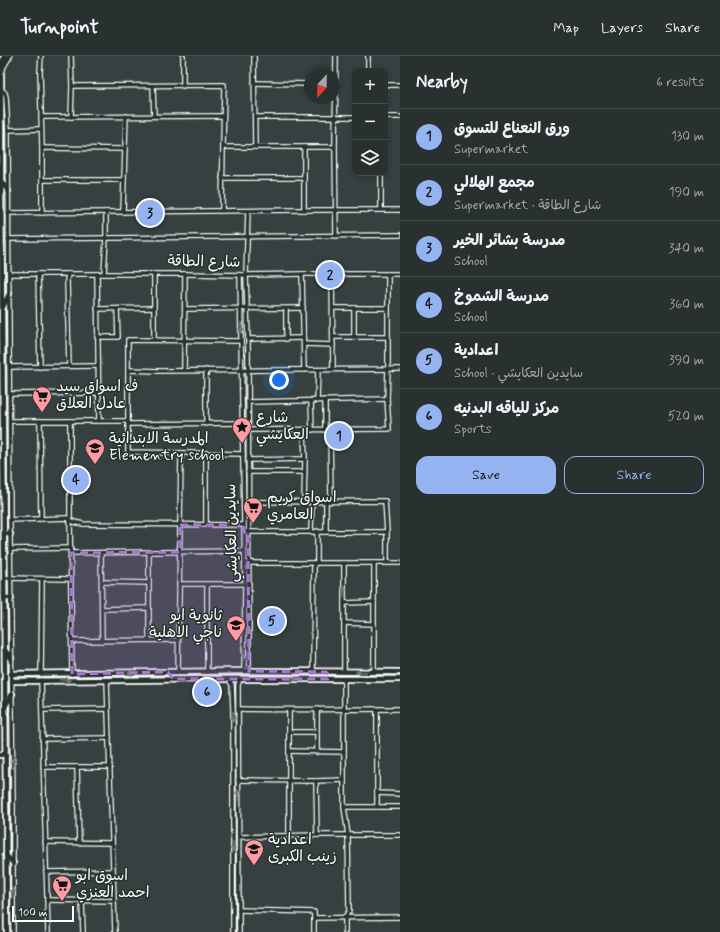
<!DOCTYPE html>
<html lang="en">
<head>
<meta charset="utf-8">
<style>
	:root { --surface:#283030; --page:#303838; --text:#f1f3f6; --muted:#a5a9ab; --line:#444b4c; --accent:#95b2f1 }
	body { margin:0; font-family:Mynerve,"Playpen Sans Arabic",sans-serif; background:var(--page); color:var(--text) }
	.controls { position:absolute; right:12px; top:12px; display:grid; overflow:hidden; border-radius:8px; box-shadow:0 2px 6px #0003 }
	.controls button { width:36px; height:36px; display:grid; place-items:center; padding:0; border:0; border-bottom:1px solid var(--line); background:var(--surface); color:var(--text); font:20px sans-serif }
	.compass { position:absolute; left:304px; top:12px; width:36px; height:36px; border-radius:50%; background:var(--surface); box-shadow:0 2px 6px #0003; rotate:202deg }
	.scale { position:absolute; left:12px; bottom:10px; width:62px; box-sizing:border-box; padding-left:4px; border:2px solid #fff; border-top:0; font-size:11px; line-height:14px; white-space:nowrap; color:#fff; -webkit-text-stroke:3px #26332d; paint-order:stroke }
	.you { position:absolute; left:279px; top:324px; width:14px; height:14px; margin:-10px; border:3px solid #fff; border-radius:50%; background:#1a73e8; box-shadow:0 0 0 6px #1a73e833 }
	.badge { display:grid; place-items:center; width:26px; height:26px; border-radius:50%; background:var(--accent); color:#111; font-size:13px; font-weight:700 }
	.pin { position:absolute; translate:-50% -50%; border:2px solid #fff; box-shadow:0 1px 4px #0006 }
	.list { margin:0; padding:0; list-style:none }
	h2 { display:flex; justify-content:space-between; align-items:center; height:52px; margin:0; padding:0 16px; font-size:17px }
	h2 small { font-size:13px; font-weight:400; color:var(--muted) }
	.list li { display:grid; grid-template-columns:26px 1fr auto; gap:12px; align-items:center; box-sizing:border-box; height:56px; padding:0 16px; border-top:1px solid var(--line) }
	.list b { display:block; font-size:15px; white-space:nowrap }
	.list p { margin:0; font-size:13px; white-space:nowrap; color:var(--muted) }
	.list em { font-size:13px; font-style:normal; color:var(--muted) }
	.actions { display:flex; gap:8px; padding:12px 16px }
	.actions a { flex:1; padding:9px 0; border:1px solid var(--accent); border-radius:12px; text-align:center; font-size:14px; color:var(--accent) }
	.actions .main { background:var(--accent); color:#111 }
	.icon { flex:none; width:22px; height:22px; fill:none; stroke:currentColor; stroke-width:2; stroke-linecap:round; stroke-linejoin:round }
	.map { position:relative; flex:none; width:400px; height:876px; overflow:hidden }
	header { display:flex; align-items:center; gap:24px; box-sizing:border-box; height:56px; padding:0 20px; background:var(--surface); border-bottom:1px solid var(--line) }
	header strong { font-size:19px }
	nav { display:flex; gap:22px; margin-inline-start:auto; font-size:14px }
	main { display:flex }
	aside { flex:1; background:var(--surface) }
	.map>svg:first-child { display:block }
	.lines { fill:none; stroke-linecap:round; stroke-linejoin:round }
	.street-casing { stroke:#fff; stroke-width:6 }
	.secondary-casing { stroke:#fff; stroke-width:8 }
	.primary-casing { stroke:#fff; stroke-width:8 }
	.street { stroke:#26332d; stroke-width:3.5 }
	.secondary { stroke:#26332d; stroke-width:4.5 }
	.primary { stroke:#26332d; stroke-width:5.5 }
	.oneway { fill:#727a76 }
	.marked { fill:#a976d5; fill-opacity:0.2; stroke:#a976d5; stroke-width:3; stroke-dasharray:8 5; stroke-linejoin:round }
	.labels { text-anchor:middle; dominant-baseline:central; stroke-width:3; stroke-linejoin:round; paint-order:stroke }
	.street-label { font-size:15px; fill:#fff; stroke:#26332d }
	.poi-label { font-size:15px; fill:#fff; stroke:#26332d; text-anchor:start }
</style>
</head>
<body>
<header>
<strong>Turnpoint</strong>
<nav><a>Map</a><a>Layers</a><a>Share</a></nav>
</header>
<main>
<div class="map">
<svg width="400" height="876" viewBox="0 0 400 876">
	<rect width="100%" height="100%" fill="#364040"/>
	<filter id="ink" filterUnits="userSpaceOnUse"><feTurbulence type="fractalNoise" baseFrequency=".025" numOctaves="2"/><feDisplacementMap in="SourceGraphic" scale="8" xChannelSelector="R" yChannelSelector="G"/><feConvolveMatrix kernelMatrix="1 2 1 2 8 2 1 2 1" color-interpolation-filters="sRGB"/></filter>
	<g filter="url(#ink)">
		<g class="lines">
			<g class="street-casing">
				<g id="street">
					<path d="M41,0l-1,16 2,76v65"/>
					<path d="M183,0v30"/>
					<path d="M254,0l1,91"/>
					<path d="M368,0v15"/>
					<path d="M254,27l56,1"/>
					<path d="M385,29h15"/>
					<path d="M72,30l152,-1 -2,126"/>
					<path d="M153,30l1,30"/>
					<path d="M1,33l4,4 1,4 2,33 2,404 3,268v130"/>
					<path d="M41,61l182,-1"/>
					<path d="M71,61l1,-31 -1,-30"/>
					<path d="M255,61h100"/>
					<path d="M385,61h15"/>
					<path d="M8,74l33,-1"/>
					<path d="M223,91h112"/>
					<path d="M42,92l83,1"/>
					<path d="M222,122h82"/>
					<path d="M42,124h82"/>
					<path d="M304,154v-63"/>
					<path d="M381,154v-37"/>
					<path d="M248,155l-2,64 2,64 1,332"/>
					<path d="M123,156l3,-96"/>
					<path d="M8,157l296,-3h96"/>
					<path d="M336,180l-1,-89 1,-91"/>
					<path d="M8,183l392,-4"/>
					<path d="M332,217l1,96"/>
					<path d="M9,218h176l61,1 56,-1h98"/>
					<path d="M38,218l2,93"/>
					<path d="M68,218l-1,6 2,86"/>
					<path d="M97,218l2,147"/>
					<path d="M104,218l2,-36v-26"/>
					<path d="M302,218l2,96"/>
					<path d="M240,219l5,309 -1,87"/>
					<path d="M333,252h55"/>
					<path d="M354,252v29"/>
					<path d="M97,253l57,-1"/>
					<path d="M185,253l118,-1"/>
					<path d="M286,253v30"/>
					<path d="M97,281h21l-1,-28"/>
					<path d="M333,281h55"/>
					<path d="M248,283l55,-1"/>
					<path d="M154,284v-66"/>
					<path d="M241,285l-113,-1v112l115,2"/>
					<path d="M304,288l29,1"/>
					<path d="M9,311l89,-1"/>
					<path d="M128,314l30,1 242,-2"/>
					<path d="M184,314l1,-96"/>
					<path d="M206,314v54"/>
					<path d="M10,338l88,-1"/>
					<path d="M325,344v30"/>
					<path d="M311,345l1,29"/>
					<path d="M317,345l1,-31"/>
					<path d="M248,346l139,-3"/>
					<path d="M10,365h118"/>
					<path d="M40,365l1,98"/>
					<path d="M70,365v99l2,154"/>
					<path d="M128,368l115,-1"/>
					<path d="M246,374l143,-1 -2,-30 1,-30v-95"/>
					<path d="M330,374l1,71"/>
					<path d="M248,404l57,-1"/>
					<path d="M248,416h57"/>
					<path d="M304,445l1,-42 -1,-29"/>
					<path d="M326,445v30"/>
					<path d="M248,446l137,-1 2,31v30"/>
					<path d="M10,464l57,-2 7,4 9,2 161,1"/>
					<path d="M206,469v-72"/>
					<path d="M311,475l1,-30"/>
					<path d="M246,476h141"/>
					<path d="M10,493l61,-1"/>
					<path d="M71,497l173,-2"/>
					<path d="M101,497l1,88"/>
					<path d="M149,497v87"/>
					<path d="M248,507h152"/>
					<path d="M317,507v-32"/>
					<path d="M4,522l67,1"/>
					<path d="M102,526l47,1"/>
					<path d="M179,528h66"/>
					<path d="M344,547l30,-1"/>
					<path d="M102,553l47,-1"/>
					<path d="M344,567l30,1"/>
					<path d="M72,585l106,-1"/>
					<path d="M178,616l3,-219"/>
					<path d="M207,616v-88"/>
					<path d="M313,616l1,-109"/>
					<path d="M344,616v-109"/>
					<path d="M374,616v-109"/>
					<path d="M41,618l1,-95"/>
					<path d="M229,623l3,6 1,25v222"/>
					<path d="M344,623v128l4,28 1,76 -4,6v15"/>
					<path d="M41,624l7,252"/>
					<path d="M107,624l8,252"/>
					<path d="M238,653c54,1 108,0 162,0"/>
					<path d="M317,653v43"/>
					<path d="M42,654l66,-1"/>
					<path d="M289,676h28"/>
					<path d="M42,683l67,-1"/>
					<path d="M289,695l55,1"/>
					<path d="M43,711h67"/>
					<path d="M77,711l2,76"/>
					<path d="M238,724l78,1 28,-1"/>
					<path d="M316,725l1,54"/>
					<path d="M377,737l23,1"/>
					<path d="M344,751h56"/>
					<path d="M377,751v-98"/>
					<path d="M289,779v-125"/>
					<path d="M239,781l78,-2h83"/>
					<path d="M45,786l67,1"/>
					<path d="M46,816l67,-1"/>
					<path d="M47,844l67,1"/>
					<path d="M82,844l1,32"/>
					<path d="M239,854l75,2v20"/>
					<path d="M314,862l86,-1"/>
					<path d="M239,876l-1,-247 2,-6"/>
				</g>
			</g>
			<g class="secondary-casing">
				<g id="secondary">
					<path d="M4,0l-2,7 -1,10v107l6,752"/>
					<path d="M1,125l7,10"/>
					<path d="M3,251l6,-13"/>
					<path d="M4,478h6"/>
					<path d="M4,542h7"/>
					<path d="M4,593l7,9"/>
					<path d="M11,618l238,-3 151,1"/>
					<path d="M12,625l217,-2h171"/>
					<path d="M6,649l6,-11"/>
					<path d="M0,699l3,-1 3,2"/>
					<path d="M6,799l7,8"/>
				</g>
			</g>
			<g class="primary-casing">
				<path id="primary" d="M1,17l2,-7 6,-10"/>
			</g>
			<use href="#street" class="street"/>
			<use href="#secondary" class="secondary"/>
			<use href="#primary" class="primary"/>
		</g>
		<defs><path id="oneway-solid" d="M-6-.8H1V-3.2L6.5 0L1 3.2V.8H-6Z"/></defs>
		<g class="oneway">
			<use href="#oneway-solid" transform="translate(241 272) rotate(89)"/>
			<use href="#oneway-solid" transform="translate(344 535) rotate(-90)"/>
			<use href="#oneway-solid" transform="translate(244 598) rotate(91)"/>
			<use href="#oneway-solid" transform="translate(361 616) rotate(-180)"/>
			<use href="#oneway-solid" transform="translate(133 617) rotate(179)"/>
			<use href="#oneway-solid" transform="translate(292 623)"/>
			<use href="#oneway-solid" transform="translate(65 624)"/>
			<use href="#oneway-solid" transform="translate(233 661) rotate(90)"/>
			<use href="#oneway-solid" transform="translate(13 707) rotate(-91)"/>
			<use href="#oneway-solid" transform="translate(238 739) rotate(-91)"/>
			<use href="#oneway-solid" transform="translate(233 791) rotate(90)"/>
			<use href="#oneway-solid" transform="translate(13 837) rotate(-90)"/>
		</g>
	</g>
	<path class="marked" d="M180,469h64v7h4l1,139 77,1 3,3 -1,4h-155l-5,-7 -96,2 -1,-121 109,-1z"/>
	<defs>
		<g id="supermarket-pin" transform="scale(1)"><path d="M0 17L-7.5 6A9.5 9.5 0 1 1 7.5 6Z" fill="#ff9aa2" stroke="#26332d"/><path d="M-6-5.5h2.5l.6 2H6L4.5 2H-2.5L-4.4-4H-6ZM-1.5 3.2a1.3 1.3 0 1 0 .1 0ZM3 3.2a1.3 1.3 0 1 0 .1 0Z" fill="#111"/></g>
		<g id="sight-pin" transform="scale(1)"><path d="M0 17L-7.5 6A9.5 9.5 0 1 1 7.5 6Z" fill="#ff9aa2" stroke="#26332d"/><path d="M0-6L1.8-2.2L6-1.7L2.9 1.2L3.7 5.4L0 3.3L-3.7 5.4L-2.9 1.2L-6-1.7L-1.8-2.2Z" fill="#111"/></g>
		<g id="school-pin" transform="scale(1)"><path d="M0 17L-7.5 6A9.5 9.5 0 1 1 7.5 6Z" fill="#ff9aa2" stroke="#26332d"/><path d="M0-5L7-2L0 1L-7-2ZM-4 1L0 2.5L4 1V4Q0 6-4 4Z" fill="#111"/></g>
	</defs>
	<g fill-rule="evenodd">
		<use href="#supermarket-pin" x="42" y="340"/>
		<use href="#sight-pin" x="242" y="371"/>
		<use href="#school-pin" x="95" y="392"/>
		<use href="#supermarket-pin" x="253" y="451"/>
		<use href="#school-pin" x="236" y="569"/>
		<use href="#school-pin" x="254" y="793"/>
		<use href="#supermarket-pin" x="62" y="829"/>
	</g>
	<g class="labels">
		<g class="street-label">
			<text transform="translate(204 206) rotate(1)">شارع الطاقة</text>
			<text transform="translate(232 477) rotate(-91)">سايدين العكايشي</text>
		</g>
		<g class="poi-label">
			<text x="56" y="331">ف اسواق سيد<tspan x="56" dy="17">عادل العلاق</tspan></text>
			<text x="256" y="362">شارع<tspan x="256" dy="17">العكايشي</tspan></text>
			<text x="109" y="383">المدرسة الابتدائية<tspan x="109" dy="17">Elementry school</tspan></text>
			<text x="267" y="442">اسواق كريم<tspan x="267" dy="17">العامري</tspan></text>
			<text x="222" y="560" text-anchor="end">ثانوية ابو<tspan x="222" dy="17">ناجي الاهلية</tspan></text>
			<text x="268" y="784">اعدادية<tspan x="268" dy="17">زينب الكبرى</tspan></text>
			<text x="76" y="820">اسوق ابو<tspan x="76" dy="17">احمد العنزي</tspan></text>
		</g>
	</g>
</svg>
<div class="controls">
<button>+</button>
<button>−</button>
<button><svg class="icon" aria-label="layers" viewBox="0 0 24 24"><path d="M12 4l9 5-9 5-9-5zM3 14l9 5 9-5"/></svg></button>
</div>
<svg class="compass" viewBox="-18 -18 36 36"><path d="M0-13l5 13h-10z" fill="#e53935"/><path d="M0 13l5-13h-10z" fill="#a5a9ab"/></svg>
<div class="scale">100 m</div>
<div class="you"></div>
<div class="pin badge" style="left:339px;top:380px">1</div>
<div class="pin badge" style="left:330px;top:219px">2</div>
<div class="pin badge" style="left:150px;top:157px">3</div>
<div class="pin badge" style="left:76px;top:424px">4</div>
<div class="pin badge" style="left:272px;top:565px">5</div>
<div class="pin badge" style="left:207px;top:636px">6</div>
</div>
<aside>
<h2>Nearby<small>6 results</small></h2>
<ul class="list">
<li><span class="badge">1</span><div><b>ورق النعناع للتسوق</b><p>Supermarket</p></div><em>130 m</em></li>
<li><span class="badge">2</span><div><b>مجمع الهلالي</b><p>Supermarket · شارع الطاقة</p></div><em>190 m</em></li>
<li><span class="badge">3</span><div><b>مدرسة بشائر الخير</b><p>School</p></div><em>340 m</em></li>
<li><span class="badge">4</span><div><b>مدرسة الشموخ</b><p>School</p></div><em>360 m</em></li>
<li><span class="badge">5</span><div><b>اعدادية</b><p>School · سايدين العكايشي</p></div><em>390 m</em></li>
<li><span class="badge">6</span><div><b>مركز للياقه البدنيه</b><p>Sports</p></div><em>520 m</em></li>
</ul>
<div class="actions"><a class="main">Save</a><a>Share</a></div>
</aside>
</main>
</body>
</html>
